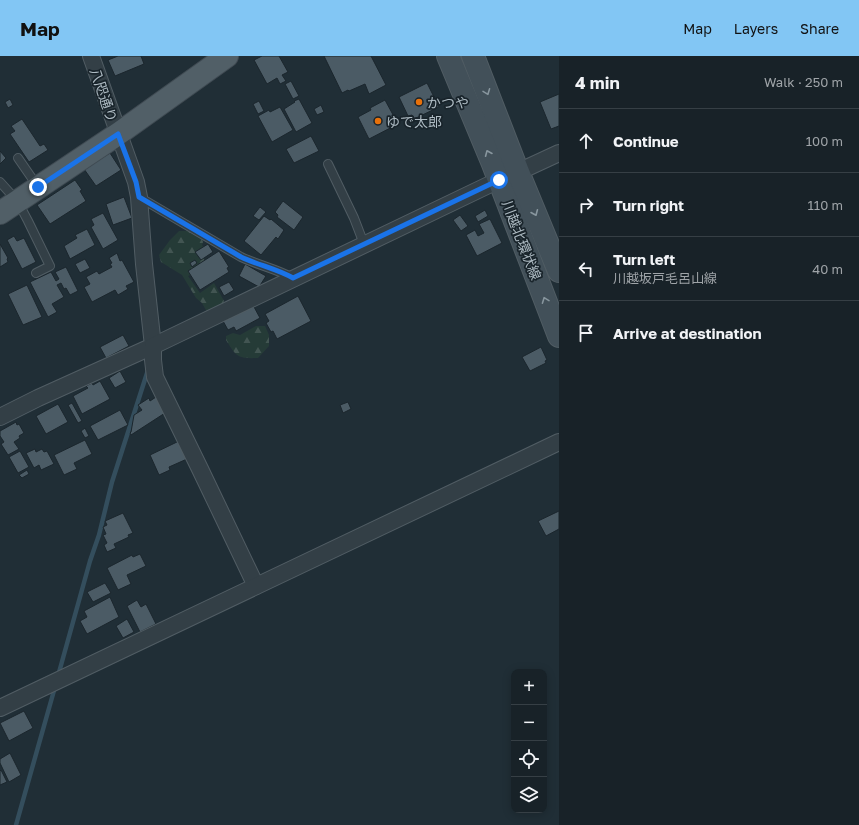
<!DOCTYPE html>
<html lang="en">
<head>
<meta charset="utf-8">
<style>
	:root { --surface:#182228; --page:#252f34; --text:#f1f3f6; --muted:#9fa4a8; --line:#363f45; --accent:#82c6f4 }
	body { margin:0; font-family:"Golos Text","Noto Sans JP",sans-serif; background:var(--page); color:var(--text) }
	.controls { position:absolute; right:12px; bottom:12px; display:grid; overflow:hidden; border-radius:8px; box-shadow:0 2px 10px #0003 }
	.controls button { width:36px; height:36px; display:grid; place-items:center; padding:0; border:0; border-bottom:1px solid var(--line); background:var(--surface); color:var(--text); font:20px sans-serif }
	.stop { position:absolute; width:12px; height:12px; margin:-9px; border:3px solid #1a73e8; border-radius:50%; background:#fff }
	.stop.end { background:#1a73e8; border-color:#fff; box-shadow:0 1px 4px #0008 }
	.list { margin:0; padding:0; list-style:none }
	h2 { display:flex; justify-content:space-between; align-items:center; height:52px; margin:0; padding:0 16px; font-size:17px }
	h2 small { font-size:13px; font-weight:400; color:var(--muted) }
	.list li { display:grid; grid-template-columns:26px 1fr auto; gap:12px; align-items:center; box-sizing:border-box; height:64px; padding:0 16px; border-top:1px solid var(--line) }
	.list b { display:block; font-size:15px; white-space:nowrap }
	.list p { margin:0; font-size:13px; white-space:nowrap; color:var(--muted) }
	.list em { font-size:13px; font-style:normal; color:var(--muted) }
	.icon { flex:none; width:22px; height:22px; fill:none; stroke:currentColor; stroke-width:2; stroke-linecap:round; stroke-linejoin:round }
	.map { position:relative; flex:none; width:559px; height:769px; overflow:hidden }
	header { display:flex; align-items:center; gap:24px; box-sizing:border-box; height:56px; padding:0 20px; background:var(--accent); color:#111 }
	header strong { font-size:19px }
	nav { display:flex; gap:22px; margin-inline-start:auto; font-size:14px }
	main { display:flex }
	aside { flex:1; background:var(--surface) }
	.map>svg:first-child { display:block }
	.forest { fill:url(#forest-firs) }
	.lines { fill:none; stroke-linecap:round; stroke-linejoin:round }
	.stream { stroke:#344e5d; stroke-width:4.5 }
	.building { fill:#4b5b65; stroke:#1b262d }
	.service-casing { stroke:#515d64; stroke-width:10 }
	.minor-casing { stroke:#515d64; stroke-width:18 }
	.secondary-casing { stroke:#515d64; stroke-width:24 }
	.primary-casing { stroke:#404b53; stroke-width:24 }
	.service { stroke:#333f46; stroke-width:8 }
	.minor { stroke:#333f46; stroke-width:16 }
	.secondary { stroke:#425059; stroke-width:22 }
	.primary { stroke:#515f67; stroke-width:22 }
	.oneway { stroke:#88969e }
	.route { stroke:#1a73e8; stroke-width:5 }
	.food-dot { fill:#e8710a; stroke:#19242b; stroke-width:1.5 }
	.labels { text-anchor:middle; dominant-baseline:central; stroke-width:3.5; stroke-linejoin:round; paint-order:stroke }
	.street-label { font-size:14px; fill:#aebbc3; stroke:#19242b }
	.poi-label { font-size:14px; fill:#aebbc3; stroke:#19242b; text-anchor:start }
</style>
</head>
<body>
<header>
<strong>Map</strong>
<nav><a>Map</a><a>Layers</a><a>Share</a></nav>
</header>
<main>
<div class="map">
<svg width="559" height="769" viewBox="0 0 559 769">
	<defs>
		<pattern id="forest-firs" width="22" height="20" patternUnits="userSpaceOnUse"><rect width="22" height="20" fill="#253b37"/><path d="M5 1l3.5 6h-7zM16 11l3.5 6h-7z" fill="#425552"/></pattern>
	</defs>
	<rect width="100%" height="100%" fill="#202e36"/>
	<g class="forest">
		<path d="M179,175h12l10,5 2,6 -1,3 4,5c-5,20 3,17 -18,26l12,17 14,-10 10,18 -2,4 -15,7 -5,-9 -6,-5 -14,-23 -21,-13 -2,-7 11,-15z"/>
		<path d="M256,270h9l4,9v11l-11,12c-21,1 -22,-2 -32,-18v-4l7,-3 7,2z"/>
	</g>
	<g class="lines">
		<g class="stream">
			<path d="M58,620l32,-115 9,-26 13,-53 36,-112"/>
			<path d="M16,769l39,-138"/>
		</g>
	</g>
	<g class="building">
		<path d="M118,0h23l3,8 -29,12 -7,-16z"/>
		<path d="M262,0h17l9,16 -6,3 4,6 -6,3 -3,-6 -10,6 -13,-24z"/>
		<path d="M324,0h47l15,29 -17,9 -4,-10 -16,7 -1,-1 -6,3z"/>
		<path d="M291,25l8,15 -6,3 -8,-15z"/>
		<path d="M427,27l12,24 -25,12 -2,-4 -4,1 -9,-19z"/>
		<path d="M559,38v32l-8,3 -11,-27z"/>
		<path d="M10,43l3,6 -5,3 -3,-6z"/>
		<path d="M299,43l13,24 -16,9 -12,-23 11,-7 -1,-1z"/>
		<path d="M385,44l13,24 -29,15 -11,-22 13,-7 -1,-2z"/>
		<path d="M259,45l5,10 -6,3 -5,-10z"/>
		<path d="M321,49l3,7 -7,3 -3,-6z"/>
		<path d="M280,51l13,23 -21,12 -14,-26 11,-6 1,2z"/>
		<path d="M22,63l18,27 4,-2 4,6 -19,12 -19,-28 5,-3 -4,-5z"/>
		<path d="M311,80l8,15 -25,12 -8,-14z"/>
		<path d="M0,95l6,7 -6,6z"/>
		<path d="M110,97l11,17 -25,16 -12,-17z"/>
		<path d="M75,124l7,10 -2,1 6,10 -36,23 -13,-19z"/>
		<path d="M124,141l8,21 -19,7 -7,-21z"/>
		<path d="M283,145l20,16 -9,13 -17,-13 1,-2 -3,-3z"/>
		<path d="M260,151l6,5 -7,8 -6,-4z"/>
		<path d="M485,154l3,6 -10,6 -3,-6z"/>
		<path d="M103,157l15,27 -15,9 -12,-22 3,-2 -3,-6z"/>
		<path d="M460,159l8,11 -7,5 -8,-11z"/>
		<path d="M264,160l6,4 1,-1 13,11 -6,9 -2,-2 -15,18 -17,-14z"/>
		<path d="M490,163l12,24 -25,13 -11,-21 9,-5 3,6 6,-3 -5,-9z"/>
		<path d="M87,173l8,16 -25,14 -6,-13 13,-8 -2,-3z"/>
		<path d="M14,180l3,5 7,-3 12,24 -14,7 -15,-29z"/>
		<path d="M0,188l8,14 -1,1 1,3 -8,5z"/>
		<path d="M208,188l5,8 -12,8 -6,-8z"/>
		<path d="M219,195l10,16 -2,1 2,4 -29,18 -12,-19z"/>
		<path d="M117,197l3,8 2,-1 12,22 -8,4 2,3 -10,6 -3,-5 -23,12 -8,-15 6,-3 -4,-7 11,-6 2,3 13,-7 -2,-3 2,-1 -3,-5z"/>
		<path d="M85,203l5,9 -10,5 -5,-9z"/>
		<path d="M195,204l2,3 -5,4 -2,-4z"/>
		<path d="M245,208l21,12 -7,11 -20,-11z"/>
		<path d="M66,211l12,24 -8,4 -4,-7 -2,1 -3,-6 -4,2 7,12 -12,7 5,8 -9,5 -18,-35 21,-10 5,9 3,-2 -4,-7z"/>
		<path d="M229,226l5,8 -10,6 -5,-9z"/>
		<path d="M27,229l15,32 -19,8 -15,-31z"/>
		<path d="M298,240l13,25 -34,18 -4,-8 -2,1 -5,-9 3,-2 -4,-7z"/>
		<path d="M253,249l7,13 -24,13 -2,-4 -6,3 -5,-9z"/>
		<path d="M123,279l6,11 -23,12 -6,-11z"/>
		<path d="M541,291l6,13 -2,1 1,2 -16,8 -8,-14z"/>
		<path d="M120,315l6,11 -11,6 -6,-10z"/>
		<path d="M100,325l10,18 -28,15 -9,-18 15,-8 -2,-2 6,-3 1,2z"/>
		<path d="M156,341l9,16 -34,22 -1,-2 1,-1 3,-17 8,-5 -4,-5 11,-7 1,3z"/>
		<path d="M348,346l3,7 -8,4 -3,-8z"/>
		<path d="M72,347l10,18 -4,2 -10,-18z"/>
		<path d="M58,348l10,18 -22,12 -10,-18z"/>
		<path d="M120,354l8,15 -30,15 -8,-14z"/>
		<path d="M16,366l1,3 2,-1 5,9 -5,3 1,2 -6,4 5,7 -11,6 -7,-11 3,-2 -4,-6v-5z"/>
		<path d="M85,372l4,8 -4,2 -4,-7z"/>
		<path d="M85,384l7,14 -18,9 3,6 -13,6 -10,-20z"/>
		<path d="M179,385l8,18 -18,8 1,3 -11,5 -9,-20z"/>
		<path d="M35,393l1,3 6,-3 2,3 3,-1 7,13 -13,6 -2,-5 -5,3 -8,-15z"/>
		<path d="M20,395l9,16 -11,6 -9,-16z"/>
		<path d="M27,414l2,4 -7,4 -3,-3z"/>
		<path d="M559,455v18l-13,7 -8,-15z"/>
		<path d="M123,457l10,20 -5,2 1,2 -15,7 2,4 -9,4 -3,-7 3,-2 -4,-8 3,-1 -3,-7 4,-2 -2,-4z"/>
		<path d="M140,498l6,12 -19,9 4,9 -13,6 -11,-22 25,-13 1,2z"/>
		<path d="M105,527l6,10 -18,9 -6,-10z"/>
		<path d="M110,541l9,20 -32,17 -7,-13 7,-4 -3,-6z"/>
		<path d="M137,544l4,7 5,-3 10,20 -16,8 -13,-26z"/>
		<path d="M127,563l7,13 -11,6 -7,-12z"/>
		<path d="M24,655l9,17 -24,13 -9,-18z"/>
		<path d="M10,697l11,22 -12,7 -9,-19v-4z"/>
		<path d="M1,714l6,12 -7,3v-14z"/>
	</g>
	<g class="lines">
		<g class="service-casing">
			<g id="service">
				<path d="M18,102l20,29"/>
				<path d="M328,108l26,54 10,26"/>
				<path d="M0,126l18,20 10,19 22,45 -14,7"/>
				<path d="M139,141l102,60c17,8 36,12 52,21"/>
			</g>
		</g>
		<g class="minor-casing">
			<g id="minor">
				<path d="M518,116l41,-19"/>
				<path d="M0,361l38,-19 115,-52 -9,-82 -5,-67 -3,-15 -45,-126"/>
				<path d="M256,530l-56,-117 -45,-92 -2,-17v-14l346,-166"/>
				<path d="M0,652l559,-266"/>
			</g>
		</g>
		<g class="secondary-casing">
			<g id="secondary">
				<path d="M448,0l45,108 66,172"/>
				<path d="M473,0l45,116 41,99"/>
			</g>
		</g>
		<g class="primary-casing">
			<path id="primary" d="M0,157l118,-79 109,-78"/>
		</g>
		<use href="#service" class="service"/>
		<use href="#minor" class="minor"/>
		<use href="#secondary" class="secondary"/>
		<use href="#primary" class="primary"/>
	</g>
	<defs><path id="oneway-chevron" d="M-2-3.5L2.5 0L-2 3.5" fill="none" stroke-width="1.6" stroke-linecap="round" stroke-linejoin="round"/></defs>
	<g class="oneway">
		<use href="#oneway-chevron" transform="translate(487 36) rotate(69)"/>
		<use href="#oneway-chevron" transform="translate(488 97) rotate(-113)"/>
		<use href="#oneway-chevron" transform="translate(535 157) rotate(67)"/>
		<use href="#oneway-chevron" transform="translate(545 244) rotate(-111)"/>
	</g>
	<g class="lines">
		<path class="route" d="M38,131l80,-53 18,48 3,15 102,60c17,8 36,12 52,21l206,-98"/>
	</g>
	<g class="food-dot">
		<circle cx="419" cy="46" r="4"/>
		<circle cx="378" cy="65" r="4"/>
	</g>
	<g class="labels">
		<g class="street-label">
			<text transform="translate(104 39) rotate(71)">八咫通り</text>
			<text transform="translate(522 184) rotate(69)">川越北環状線</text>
		</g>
		<g class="poi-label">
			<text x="427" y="46">かつや</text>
			<text x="386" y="65">ゆで太郎</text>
		</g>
	</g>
</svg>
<div class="controls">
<button>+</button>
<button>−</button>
<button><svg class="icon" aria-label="locate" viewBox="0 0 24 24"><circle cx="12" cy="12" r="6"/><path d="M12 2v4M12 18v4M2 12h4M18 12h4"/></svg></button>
<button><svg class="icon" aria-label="layers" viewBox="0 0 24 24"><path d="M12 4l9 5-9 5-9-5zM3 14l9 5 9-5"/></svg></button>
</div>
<div class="stop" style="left:499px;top:124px"></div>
<div class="stop end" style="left:38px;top:131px"></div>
</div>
<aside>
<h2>4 min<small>Walk · 250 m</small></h2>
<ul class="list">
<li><svg class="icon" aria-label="ahead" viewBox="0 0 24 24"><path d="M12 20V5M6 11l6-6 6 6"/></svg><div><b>Continue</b></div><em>100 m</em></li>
<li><svg class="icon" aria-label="right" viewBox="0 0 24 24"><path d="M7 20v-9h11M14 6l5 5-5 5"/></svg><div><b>Turn right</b></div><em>110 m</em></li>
<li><svg class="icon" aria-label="left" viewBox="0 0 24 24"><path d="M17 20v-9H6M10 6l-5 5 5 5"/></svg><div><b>Turn left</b><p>川越坂戸毛呂山線</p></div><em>40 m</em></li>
<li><svg class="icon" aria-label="arrive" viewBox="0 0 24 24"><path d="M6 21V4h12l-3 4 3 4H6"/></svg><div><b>Arrive at destination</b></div></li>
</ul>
</aside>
</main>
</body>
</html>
